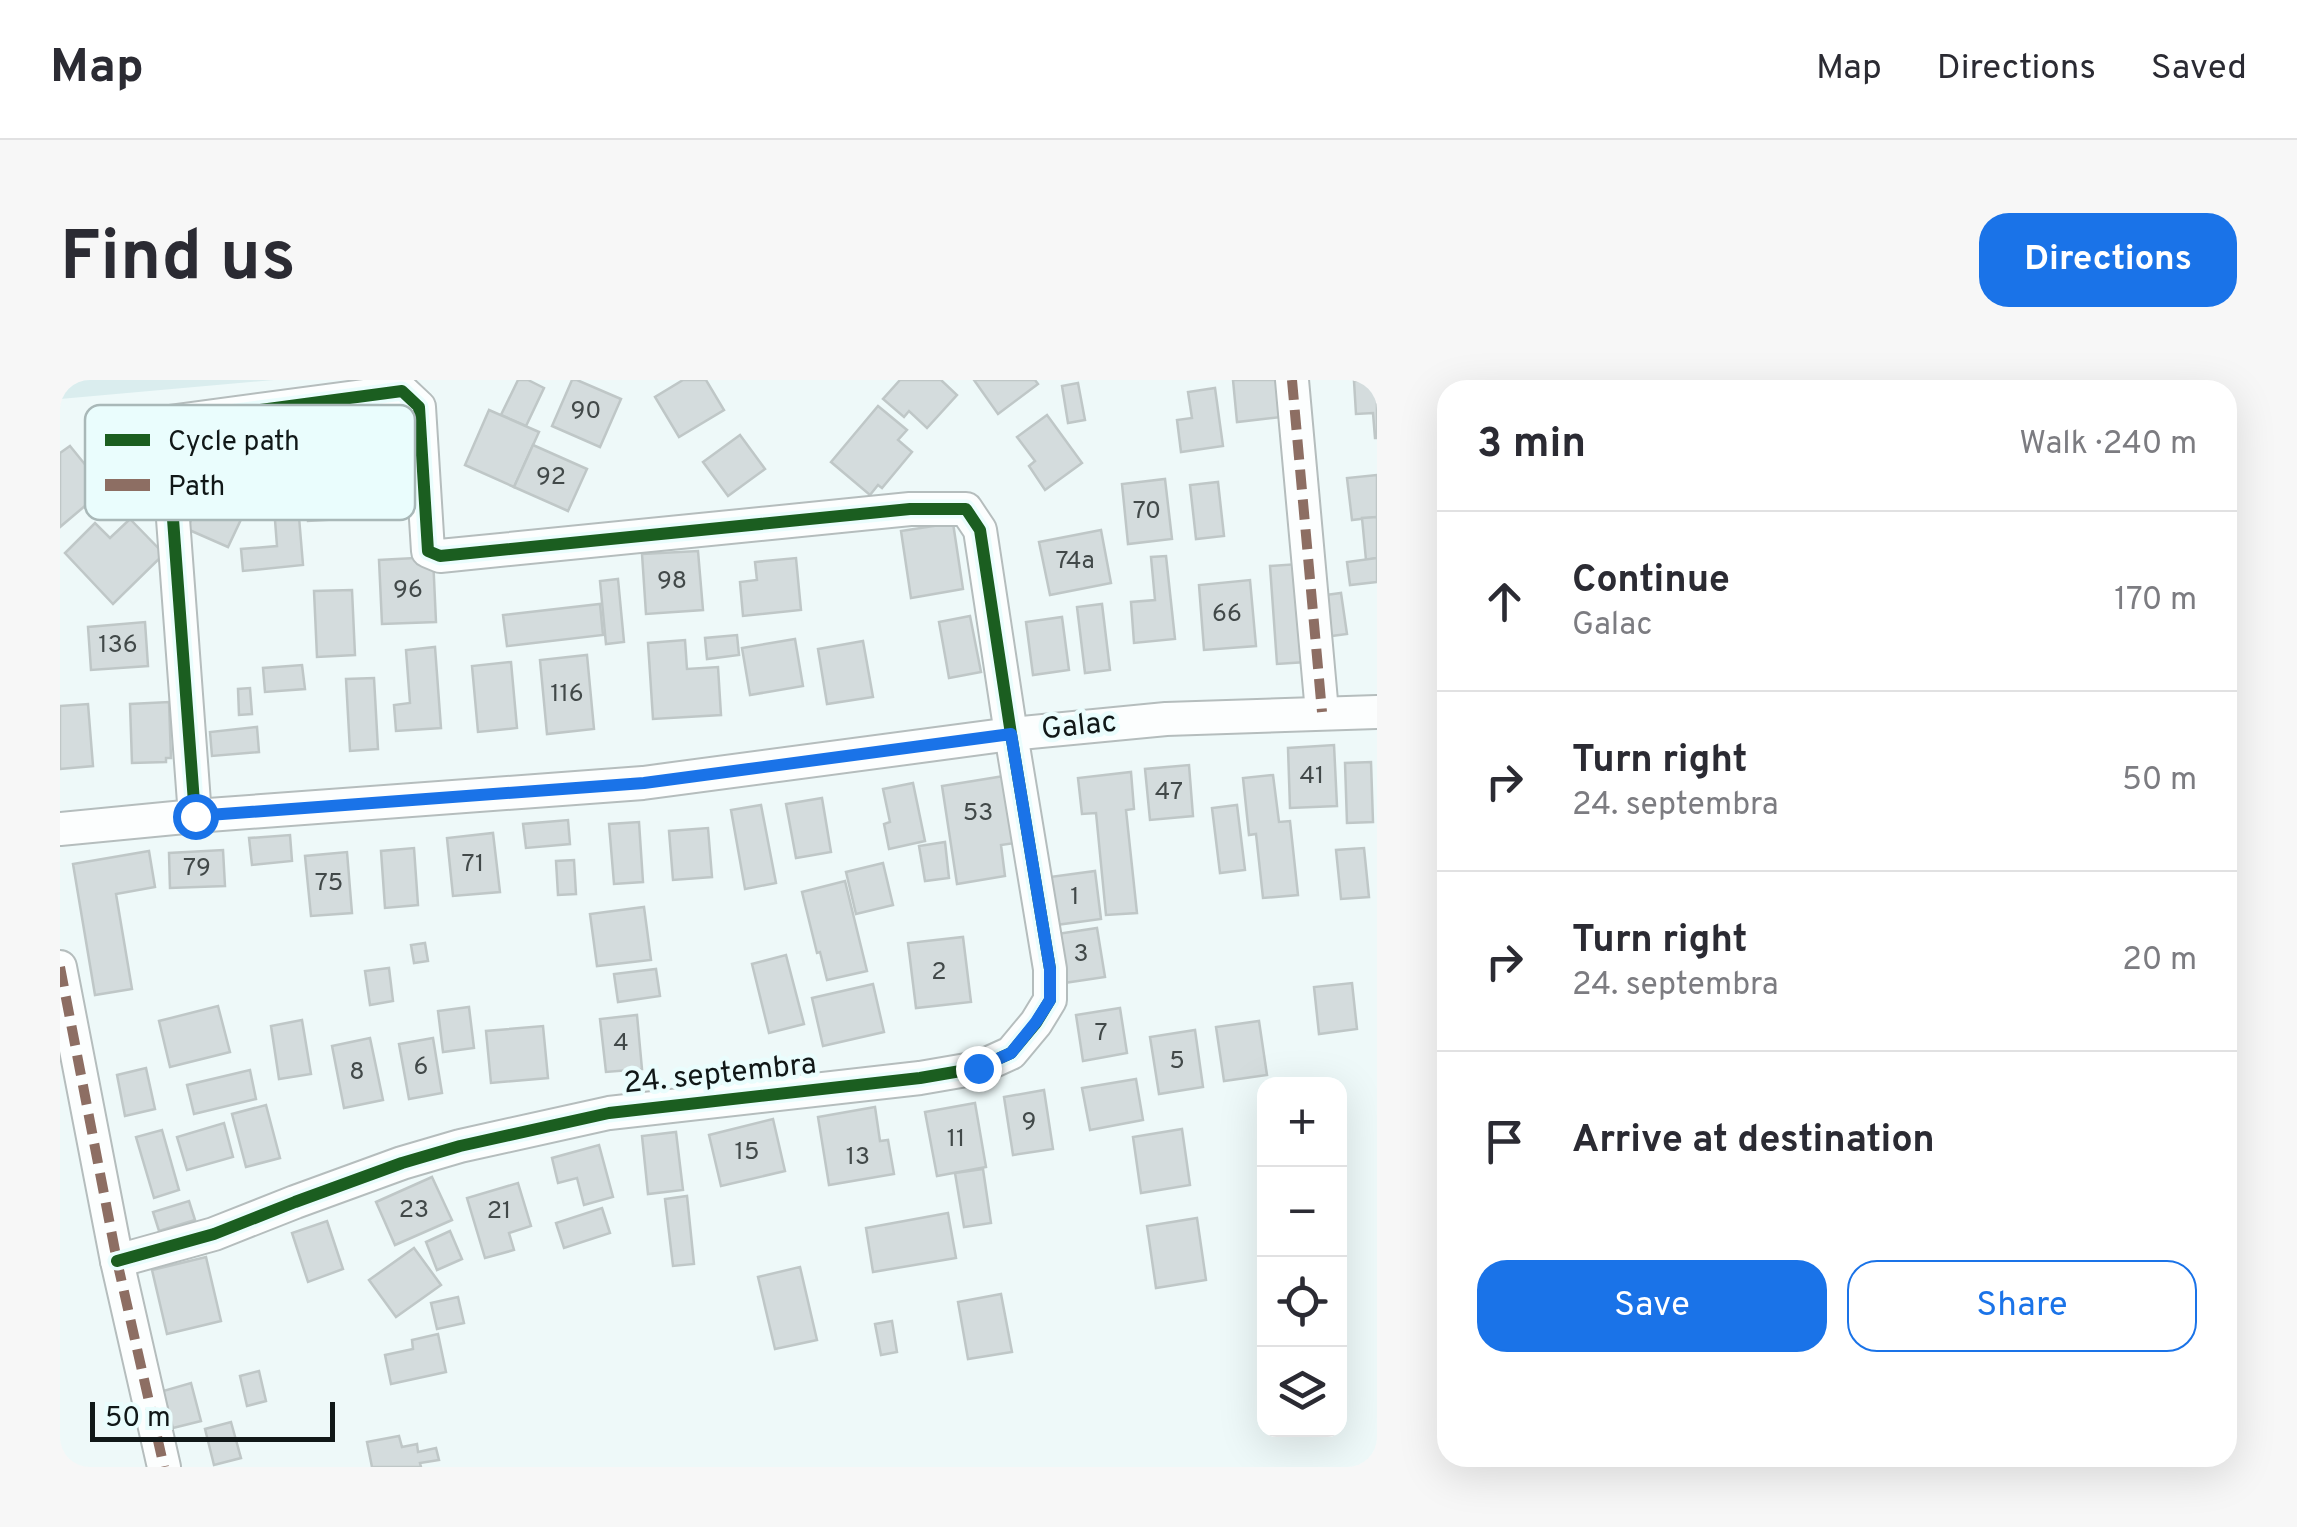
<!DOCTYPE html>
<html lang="en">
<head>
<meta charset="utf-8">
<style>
	:root { --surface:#fff; --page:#f7f7f7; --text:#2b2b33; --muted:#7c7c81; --line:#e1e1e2; --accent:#1a73e8 }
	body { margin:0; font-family:Overpass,sans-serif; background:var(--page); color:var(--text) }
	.controls { position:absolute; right:30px; bottom:30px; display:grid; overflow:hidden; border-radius:20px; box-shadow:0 10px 40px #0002 }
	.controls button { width:90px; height:90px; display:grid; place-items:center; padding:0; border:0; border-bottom:2px solid var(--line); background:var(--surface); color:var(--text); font:50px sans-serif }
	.scale { position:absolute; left:30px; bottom:25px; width:245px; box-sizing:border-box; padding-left:10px; border:5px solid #111818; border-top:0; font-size:28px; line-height:35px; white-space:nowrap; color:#111818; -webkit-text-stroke:8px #eafdfd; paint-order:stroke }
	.stop { position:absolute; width:30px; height:30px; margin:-22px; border:8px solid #1a73e8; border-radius:50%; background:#fff }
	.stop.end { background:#1a73e8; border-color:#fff; box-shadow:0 2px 10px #0008 }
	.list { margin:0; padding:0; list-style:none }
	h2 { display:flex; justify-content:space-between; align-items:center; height:130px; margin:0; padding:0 40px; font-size:42px }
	h2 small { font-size:32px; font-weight:400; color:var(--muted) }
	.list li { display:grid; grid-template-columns:65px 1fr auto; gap:30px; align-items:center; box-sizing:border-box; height:180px; padding:0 40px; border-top:2px solid var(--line) }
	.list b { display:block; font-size:38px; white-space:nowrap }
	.list p { margin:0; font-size:32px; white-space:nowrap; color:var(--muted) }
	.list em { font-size:32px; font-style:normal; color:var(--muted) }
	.actions { display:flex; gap:20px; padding:30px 40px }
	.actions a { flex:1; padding:22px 0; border:2px solid var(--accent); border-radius:30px; text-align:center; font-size:35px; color:var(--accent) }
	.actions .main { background:var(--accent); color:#fff }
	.icon { flex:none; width:55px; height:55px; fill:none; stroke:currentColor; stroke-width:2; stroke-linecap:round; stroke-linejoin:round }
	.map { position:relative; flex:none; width:1317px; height:1087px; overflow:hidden; border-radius:30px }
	header { display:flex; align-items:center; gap:60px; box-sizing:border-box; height:140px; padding:0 50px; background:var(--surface); border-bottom:2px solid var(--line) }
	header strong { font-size:48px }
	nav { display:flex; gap:55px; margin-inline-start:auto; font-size:35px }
	.intro { display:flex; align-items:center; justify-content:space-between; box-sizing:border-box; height:240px; padding:0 60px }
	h1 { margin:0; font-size:70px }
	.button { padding:25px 45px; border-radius:30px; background:var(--accent); color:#fff; font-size:35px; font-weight:700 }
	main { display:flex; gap:60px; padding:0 60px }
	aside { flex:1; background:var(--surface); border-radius:30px; box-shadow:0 10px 40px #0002 }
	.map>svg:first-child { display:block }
	.built { fill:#daedee }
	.building { fill:#d4dcdd; stroke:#bfc7c7; stroke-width:2.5 }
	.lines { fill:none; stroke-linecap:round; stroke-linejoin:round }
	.minor-casing { stroke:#b5bdbd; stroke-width:36 }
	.minor { stroke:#fcfefe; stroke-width:32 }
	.quiet { stroke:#8d6e63; stroke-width:10; stroke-dasharray:20 10; stroke-linecap:butt }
	.cycleway-casing { stroke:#eafdfd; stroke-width:19 }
	.cycleway { stroke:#1b5e20; stroke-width:12 }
	.route { stroke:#1a73e8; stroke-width:12 }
	.labels { text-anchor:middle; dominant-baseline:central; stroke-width:9; stroke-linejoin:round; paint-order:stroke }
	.number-label { font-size:25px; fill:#424949 }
	.street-label { font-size:30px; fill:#111818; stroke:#eafdfd }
	.key { fill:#eafdfd; stroke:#a9b8b8; stroke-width:2.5 }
	.key-label { font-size:28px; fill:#111818 }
</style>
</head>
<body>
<header>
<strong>Map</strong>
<nav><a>Map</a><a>Directions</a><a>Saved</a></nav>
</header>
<div class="intro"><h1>Find us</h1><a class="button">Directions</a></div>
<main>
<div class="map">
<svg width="1317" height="1087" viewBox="0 0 1317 1087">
	<rect width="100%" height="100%" fill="#eef9f9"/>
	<path class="built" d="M0,0h214l-214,19z"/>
	<g class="building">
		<path d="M458,0h10l16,8 -18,38 -25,-11z"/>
		<path d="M512,0h5l44,19 -21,48 -48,-21z"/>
		<path d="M623,0h23l18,30 -45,27 -24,-40z"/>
		<path d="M840,0h41l16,15 -30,33 -18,-17 -5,6 -21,-18z"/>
		<path d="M914,0h61l3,4 -40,30z"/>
		<path d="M1173,0h45l4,37 -45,5z"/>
		<path d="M1317,0v58h-2l-2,-25 -17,1 -2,-33z"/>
		<path d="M1018,3l7,37 -17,3 -6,-37z"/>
		<path d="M1155,8l8,58 -42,6 -4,-32 15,-2 -4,-26z"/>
		<path d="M818,26l29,24 -9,10 14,12 -30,36 -4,-3 -8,10 -39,-33z"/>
		<path d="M429,30l50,22 -25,55 -49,-22z"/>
		<path d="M987,35l35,48 -37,27 -16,-24 6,-5 -18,-24z"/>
		<path d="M680,55l25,34 -37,27 -25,-34z"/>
		<path d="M473,65l54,24 -19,42 -54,-24z"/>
		<path d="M10,66l35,43 -45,38v-74z"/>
		<path d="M262,67l1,18 8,-1 2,28 25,-1 1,27 -51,3 -5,-73z"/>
		<path d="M1317,95v42l-25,3 -5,-42z"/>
		<path d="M1105,99l7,60 -44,5 -6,-60z"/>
		<path d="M1158,102l6,54 -28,3 -6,-54z"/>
		<path d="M143,114l41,19 -16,34 -41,-18z"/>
		<path d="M239,137l4,48 -60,6 -2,-22 36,-3 -2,-26z"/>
		<path d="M1317,137v41l-11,2 -4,-42z"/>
		<path d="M70,139l34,35 -51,50 -48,-51 30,-30 15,15z"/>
		<path d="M893,143l10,66 -52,9 -10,-67z"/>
		<path d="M1041,150l10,53 -61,12 -11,-53z"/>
		<path d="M638,171l5,59 -57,4 -4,-60z"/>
		<path d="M1106,176l9,83 -41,4 -3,-41 24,-2 -4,-43z"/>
		<path d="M373,177l3,65 -54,2 -3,-64z"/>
		<path d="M736,178l5,52 -58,6 -3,-34 17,-2 -2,-18z"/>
		<path d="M1317,178v24l-27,3 -3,-23z"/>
		<path d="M1239,184l7,98 -29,2 -7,-98z"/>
		<path d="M558,199l6,63 -18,2 -6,-63z"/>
		<path d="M1190,200l6,66 -52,4 -5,-65z"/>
		<path d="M292,210l3,65 -38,2 -3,-66z"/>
		<path d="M1281,213l6,41 -23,3 -6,-41z"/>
		<path d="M540,224l3,31 -96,11 -4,-31z"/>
		<path d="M1042,224l8,66 -25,3 -8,-66z"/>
		<path d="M910,236l11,56 -32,6 -10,-56z"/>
		<path d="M1002,237l7,53 -36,5 -7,-53z"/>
		<path d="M85,242l3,44 -57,4 -3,-43z"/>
		<path d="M677,255l2,20 -32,4 -2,-21z"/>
		<path d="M735,259l8,47 -53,9 -8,-47z"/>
		<path d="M625,260l2,29 31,-2 3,48 -68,4 -5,-76z"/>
		<path d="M803,261l10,56 -46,7 -9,-55z"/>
		<path d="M375,267l6,81 -45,3 -2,-26 16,-2 -4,-53z"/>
		<path d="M527,275l7,74 -47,5 -7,-74z"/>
		<path d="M451,282l6,66 -39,4 -6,-66z"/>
		<path d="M242,285l3,24 -40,3 -2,-24z"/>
		<path d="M314,298l4,71 -28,2 -4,-72z"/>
		<path d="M190,308l2,26 -13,1 -1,-26z"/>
		<path d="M109,322l2,56h-5v4l-34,1 -2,-59z"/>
		<path d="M28,324l5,62 -33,3v-63z"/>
		<path d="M197,347l2,25 -47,4 -2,-24z"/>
		<path d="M1274,365l3,61 -47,2 -2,-60z"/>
		<path d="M1311,382l2,60 -26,1 -2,-60z"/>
		<path d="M1129,385l4,51 -43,4 -5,-51z"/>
		<path d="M1071,392l3,37 -8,1 11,103 -31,2 -10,-102 -14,1 -4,-36z"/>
		<path d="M1213,395l6,47 11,-1 8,74 -35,3 -7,-64 -7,1 -6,-57z"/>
		<path d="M944,396l11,67 -14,2 4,31 -48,8 -15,-98z"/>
		<path d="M853,403l12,58 -36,8 -5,-25 6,-2 -7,-33z"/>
		<path d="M762,418l9,54 -35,6 -10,-54z"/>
		<path d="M701,425l15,78 -31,6 -14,-79z"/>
		<path d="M1177,425l8,65 -25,3 -8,-65z"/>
		<path d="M508,440l2,24 -44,4 -3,-24z"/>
		<path d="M579,442l4,60 -29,2 -5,-60z"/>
		<path d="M648,448l4,49 -39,3 -4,-49z"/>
		<path d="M433,453l7,59 -47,4 -6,-58z"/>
		<path d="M230,455l2,26 -40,4 -3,-27z"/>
		<path d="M885,462l4,36 -24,3 -6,-35z"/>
		<path d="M354,468l4,57 -33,3 -4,-57z"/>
		<path d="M1304,468l5,49 -28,2 -5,-49z"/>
		<path d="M163,470l2,36 -55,2 -1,-35z"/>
		<path d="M89,471l6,36 -39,7 16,95 -37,6 -22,-131z"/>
		<path d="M287,472l5,61 -41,3 -6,-60z"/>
		<path d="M514,480l2,34 -18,1 -2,-34z"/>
		<path d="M823,483l10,42 -37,9 -10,-42z"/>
		<path d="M1035,491l6,48 -45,6 -6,-48z"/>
		<path d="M785,501l22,90 -40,9 -7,-28 -3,1 -15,-61z"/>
		<path d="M584,527l7,53 -54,6 -7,-52z"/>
		<path d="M1037,548l8,49 -41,6 -7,-49z"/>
		<path d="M903,557l8,65 -55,6 -8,-65z"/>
		<path d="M365,563l3,18 -14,2 -3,-18z"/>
		<path d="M726,575l18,69 -35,9 -17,-69z"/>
		<path d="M329,588l4,33 -23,4 -5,-34z"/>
		<path d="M596,589l4,27 -42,6 -4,-28z"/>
		<path d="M1292,603l5,46 -38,5 -5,-47z"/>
		<path d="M813,604l11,48 -61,14 -11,-48z"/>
		<path d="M158,626l12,46 -60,15 -11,-46z"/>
		<path d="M409,627l5,41 -31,4 -5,-41z"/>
		<path d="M1060,628l7,45 -44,8 -7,-46z"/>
		<path d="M577,635l5,54 -36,3 -6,-53z"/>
		<path d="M242,640l9,54 -32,5 -8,-53z"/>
		<path d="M1199,641l8,54 -43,6 -8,-54z"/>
		<path d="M483,646l5,52 -57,5 -5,-52z"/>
		<path d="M1135,650l8,57 -44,7 -9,-57z"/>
		<path d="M310,658l13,62 -39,8 -12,-62z"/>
		<path d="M373,658l9,55 -33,6 -10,-55z"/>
		<path d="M86,688l9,41 -30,7 -8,-41z"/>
		<path d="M190,690l6,29 -62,15 -7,-29z"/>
		<path d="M1076,699l7,41 -53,10 -8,-42z"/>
		<path d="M984,710l9,59 -40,6 -9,-58z"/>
		<path d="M915,723l11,64 -49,9 -12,-64z"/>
		<path d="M206,725l14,53 -34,9 -14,-53z"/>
		<path d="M815,727l5,34 8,-1 6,34 -65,11 -11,-68z"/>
		<path d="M713,739l12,52 -64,15 -12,-51z"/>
		<path d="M164,743l9,34 -46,13 -10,-33z"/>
		<path d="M1122,749l8,56 -49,8 -8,-56z"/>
		<path d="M102,750l17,60 -25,8 -18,-61z"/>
		<path d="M616,752l7,58 -35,4 -6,-58z"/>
		<path d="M539,765l14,52 -29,8 -7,-27 -19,5 -6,-25z"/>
		<path d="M923,789l8,54 -27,4 -9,-54z"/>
		<path d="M372,797l20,43 -57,25 -19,-43z"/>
		<path d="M458,803l13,43 -22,7 5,17 -29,8 -18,-60z"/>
		<path d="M627,816l7,68 -21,2 -8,-67z"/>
		<path d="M129,821l6,19 -36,11 -6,-19z"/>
		<path d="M542,828l8,25 -46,15 -8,-25z"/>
		<path d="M888,833l8,45 -83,14 -7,-44z"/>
		<path d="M1137,838l9,62 -50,8 -9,-62z"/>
		<path d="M267,841l16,48 -35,13 -16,-49z"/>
		<path d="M390,851l12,28 -25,11 -11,-28z"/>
		<path d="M354,868l27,37 -45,32 -27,-37z"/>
		<path d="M146,877l15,64 -54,13 -15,-64z"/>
		<path d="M740,887l17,73 -42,9 -17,-72z"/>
		<path d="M941,914l11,58 -44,7 -10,-57z"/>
		<path d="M398,917l6,26 -27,6 -6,-26z"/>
		<path d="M832,941l5,31 -16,3 -6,-31z"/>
		<path d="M378,954l8,38 -55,12 -6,-29 28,-6 -1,-9z"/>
		<path d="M199,991l7,30 -19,5 -7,-30z"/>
		<path d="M131,1003l10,38 -28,7 -10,-37z"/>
		<path d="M171,1042l10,36 -27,7 -9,-36z"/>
		<path d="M339,1056l3,11 15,-3 1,8 18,-4 3,12 -19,3 1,4h-49l-5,-25z"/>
	</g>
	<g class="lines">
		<g class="minor-casing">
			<g id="minor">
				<path d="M1232,0l30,332"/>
				<path d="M0,449l135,-13 448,-33 368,-49 155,-15 211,-7"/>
				<path d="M0,587l57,294 47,206"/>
				<path d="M57,881l97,-27 81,-32 107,-39 58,-17 149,-33 311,-35 58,-10 33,-15 25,-30 14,-23v-31l-39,-235 -31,-204 -14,-21h-56l-470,47 -12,-5 -9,-144 -17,-16 -233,31 -2,16 28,378"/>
			</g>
		</g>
		<use href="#minor" class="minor"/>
		<g class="quiet">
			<path d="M1232,0l30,332"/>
			<path d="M0,587l57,294 47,206"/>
		</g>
		<g class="cycleway-casing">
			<path id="cycleway" d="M57,881l97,-27 81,-32 107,-39 58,-17 149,-33 311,-35 58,-10 33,-15 25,-30 14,-23v-31l-39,-235 -31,-204 -14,-21h-56l-470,47 -12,-5 -9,-144 -17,-16 -233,31 -2,16 28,378"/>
		</g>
		<use href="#cycleway" class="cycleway"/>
	</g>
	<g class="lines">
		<path class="route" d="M135,436l449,-33 367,-49 39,235v31l-14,22 -25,31 -33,15"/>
	</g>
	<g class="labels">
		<g class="number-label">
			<text x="526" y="32">90</text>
			<text x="491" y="98">92</text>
			<text x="1087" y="132">70</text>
			<text x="1015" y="182">74a</text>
			<text x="612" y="202">98</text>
			<text x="348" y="211">96</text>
			<text x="1167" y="235">66</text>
			<text x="58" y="266">136</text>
			<text x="507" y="315">116</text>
			<text x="1252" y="397">41</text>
			<text x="1109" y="413">47</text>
			<text x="918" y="434">53</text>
			<text x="413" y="485">71</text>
			<text x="137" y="489">79</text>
			<text x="269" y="504">75</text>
			<text x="1015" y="518">1</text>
			<text x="1021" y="575">3</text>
			<text x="879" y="593">2</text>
			<text x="1041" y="654">7</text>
			<text x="561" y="664">4</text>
			<text x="1117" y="682">5</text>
			<text x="361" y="688">6</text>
			<text x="297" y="693">8</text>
			<text x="969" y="743">9</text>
			<text x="896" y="760">11</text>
			<text x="687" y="773">15</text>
			<text x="798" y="778">13</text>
			<text x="354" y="831">23</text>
			<text x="439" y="832">21</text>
		</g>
		<g class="street-label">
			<text transform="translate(1019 347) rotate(-6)">Galac</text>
			<text transform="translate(660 695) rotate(-6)">24. septembra</text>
		</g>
	</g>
	<rect x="25" y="25" width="330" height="115" rx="15" class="key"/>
	<rect x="45" y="54" width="45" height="12" fill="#1b5e20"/>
	<rect x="45" y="99" width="45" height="12" fill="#8d6e63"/>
	<g class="key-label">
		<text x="108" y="70">Cycle path</text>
		<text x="108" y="115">Path</text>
	</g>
</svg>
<div class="controls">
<button>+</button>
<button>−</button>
<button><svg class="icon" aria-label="locate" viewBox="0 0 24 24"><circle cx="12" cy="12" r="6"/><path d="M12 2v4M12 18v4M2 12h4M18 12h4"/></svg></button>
<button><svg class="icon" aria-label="layers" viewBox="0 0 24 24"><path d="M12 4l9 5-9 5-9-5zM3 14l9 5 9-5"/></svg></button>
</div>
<div class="scale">50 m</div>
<div class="stop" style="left:135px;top:436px"></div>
<div class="stop end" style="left:918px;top:688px"></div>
</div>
<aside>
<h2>3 min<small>Walk · 240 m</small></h2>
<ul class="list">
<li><svg class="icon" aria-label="ahead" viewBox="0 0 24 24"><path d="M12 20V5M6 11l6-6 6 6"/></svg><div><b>Continue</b><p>Galac</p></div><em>170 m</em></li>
<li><svg class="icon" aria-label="right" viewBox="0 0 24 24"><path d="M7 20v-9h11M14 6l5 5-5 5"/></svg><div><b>Turn right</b><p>24. septembra</p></div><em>50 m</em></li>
<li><svg class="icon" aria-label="right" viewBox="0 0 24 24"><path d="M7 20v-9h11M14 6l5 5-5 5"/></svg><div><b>Turn right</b><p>24. septembra</p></div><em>20 m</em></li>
<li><svg class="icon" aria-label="arrive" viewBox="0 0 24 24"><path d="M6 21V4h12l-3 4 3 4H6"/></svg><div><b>Arrive at destination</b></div></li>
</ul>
<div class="actions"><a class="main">Save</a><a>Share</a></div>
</aside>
</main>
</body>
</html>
